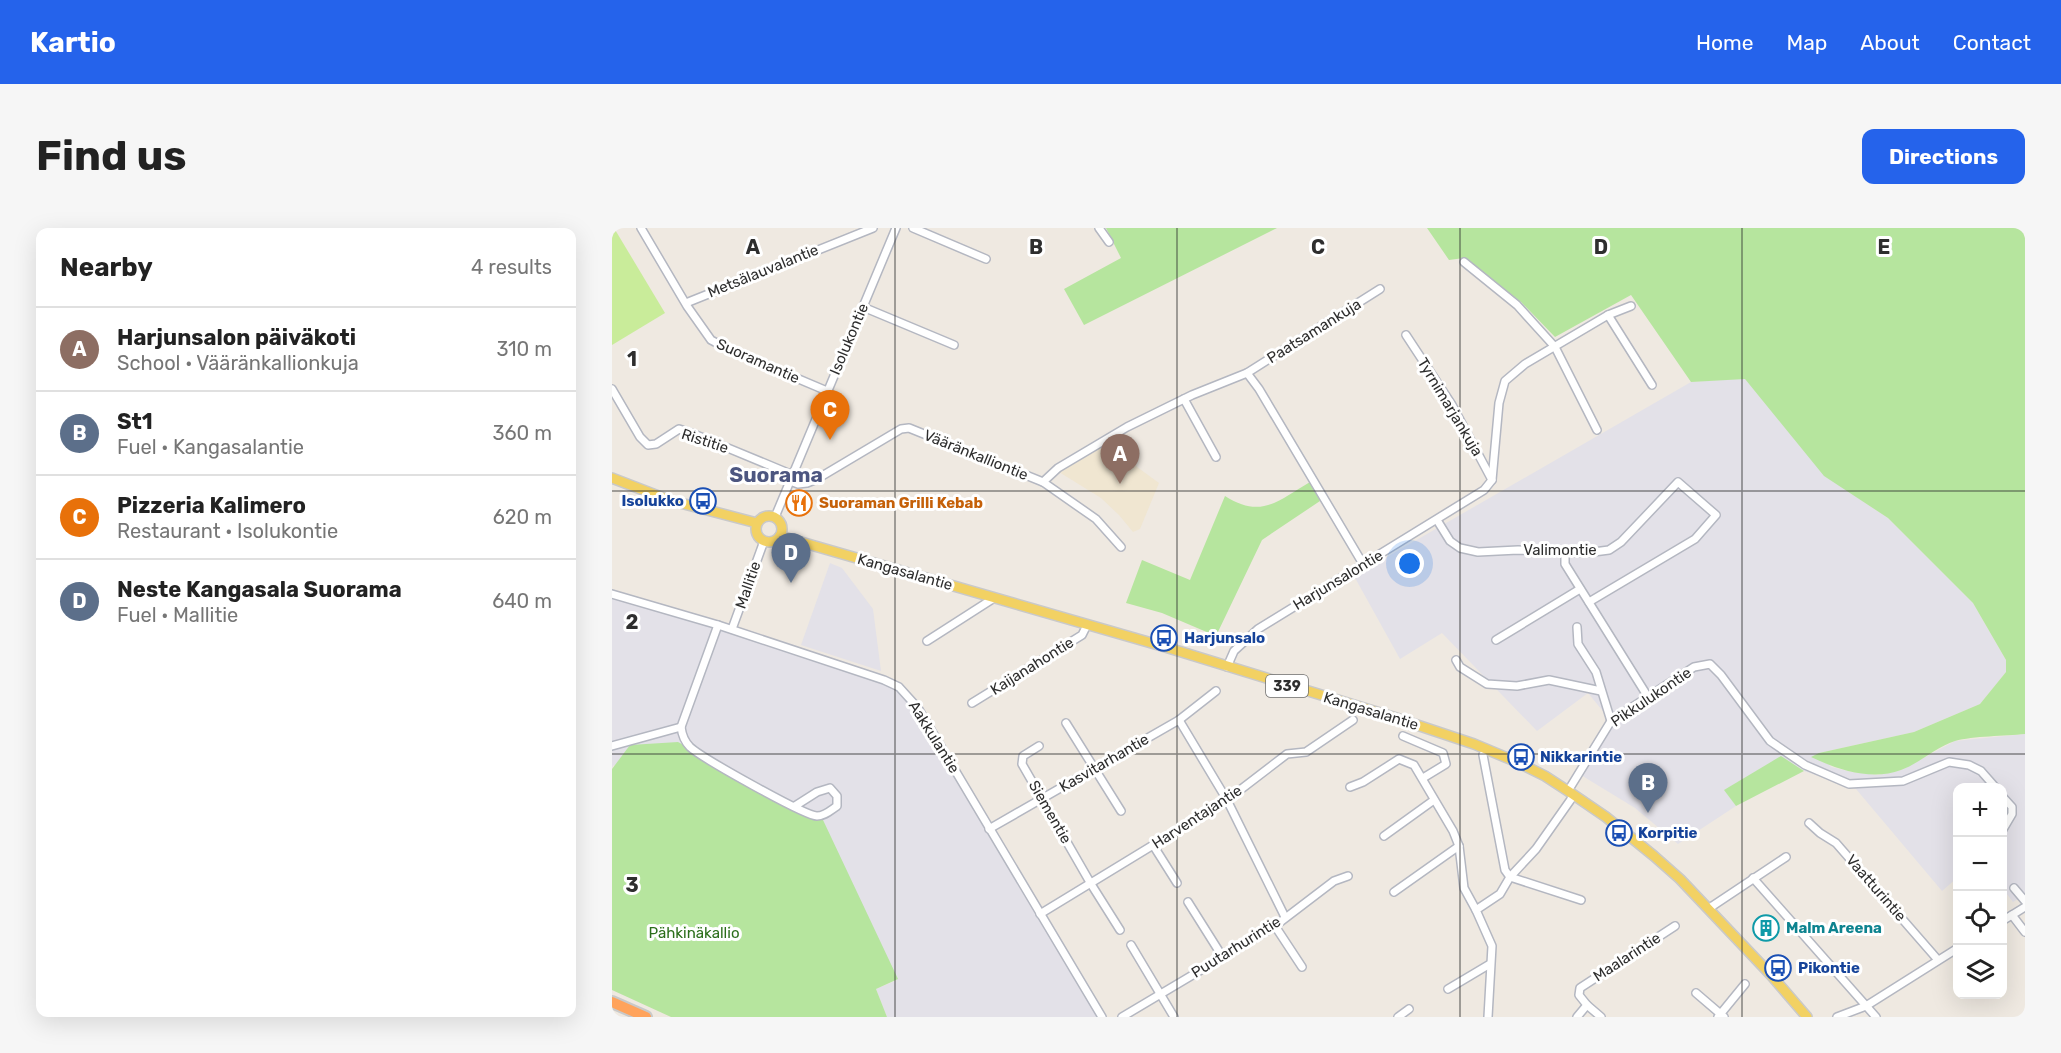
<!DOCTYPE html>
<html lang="en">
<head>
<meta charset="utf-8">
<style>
	:root { --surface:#fff; --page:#f6f6f6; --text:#222; --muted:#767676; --line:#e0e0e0; --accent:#2563eb }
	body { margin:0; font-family:Rubik,sans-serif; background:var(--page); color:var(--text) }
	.controls { position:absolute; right:18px; bottom:18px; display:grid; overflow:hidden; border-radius:12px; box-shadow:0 6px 24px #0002 }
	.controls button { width:54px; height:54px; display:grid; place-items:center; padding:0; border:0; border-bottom:2px solid var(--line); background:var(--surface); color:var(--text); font:30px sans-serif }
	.you { position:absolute; left:798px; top:336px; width:21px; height:21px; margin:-15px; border:4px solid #fff; border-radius:50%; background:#1a73e8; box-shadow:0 0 0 9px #1a73e833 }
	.badge { display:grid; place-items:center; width:39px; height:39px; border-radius:50%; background:var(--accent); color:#fff; font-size:20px; font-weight:700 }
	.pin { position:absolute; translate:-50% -50px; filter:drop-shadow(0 2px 3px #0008) }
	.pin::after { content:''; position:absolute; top:32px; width:21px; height:18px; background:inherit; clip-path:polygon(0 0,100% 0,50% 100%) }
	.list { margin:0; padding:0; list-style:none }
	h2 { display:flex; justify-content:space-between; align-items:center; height:78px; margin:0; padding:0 24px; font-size:26px }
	h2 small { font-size:20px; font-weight:400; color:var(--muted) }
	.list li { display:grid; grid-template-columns:39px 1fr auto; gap:18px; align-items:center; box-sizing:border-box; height:84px; padding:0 24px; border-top:2px solid var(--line) }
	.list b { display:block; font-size:22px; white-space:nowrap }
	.list p { margin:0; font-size:20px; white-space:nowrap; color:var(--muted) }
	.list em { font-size:20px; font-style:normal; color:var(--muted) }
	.icon { flex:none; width:33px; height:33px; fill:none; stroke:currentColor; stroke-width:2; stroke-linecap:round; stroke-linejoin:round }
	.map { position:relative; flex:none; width:1413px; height:789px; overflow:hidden; border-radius:12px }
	header { display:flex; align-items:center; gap:36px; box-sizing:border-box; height:84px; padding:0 30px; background:var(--accent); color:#fff }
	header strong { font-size:28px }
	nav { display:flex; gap:33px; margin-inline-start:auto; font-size:21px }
	.intro { display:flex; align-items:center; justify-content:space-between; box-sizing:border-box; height:144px; padding:0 36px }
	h1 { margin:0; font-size:42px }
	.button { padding:15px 27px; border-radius:12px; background:var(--accent); color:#fff; font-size:21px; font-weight:700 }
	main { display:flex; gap:36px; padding:0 36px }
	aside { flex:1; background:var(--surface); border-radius:12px; box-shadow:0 6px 24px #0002 }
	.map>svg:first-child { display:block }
	.industrial { fill:#e3e1e8 }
	.education { fill:#f0e6d1 }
	.green { fill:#b6e59e }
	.pitch { fill:#c9ec9a }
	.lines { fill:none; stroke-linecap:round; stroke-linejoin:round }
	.minor-casing { stroke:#b4b7c1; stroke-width:10 }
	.major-casing { stroke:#c9c9c9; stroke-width:12 }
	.highway-casing { stroke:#c9c9c9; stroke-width:14 }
	.minor { stroke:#fff; stroke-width:7 }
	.major { stroke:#f2d163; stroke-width:9 }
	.highway { stroke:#ffa35c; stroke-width:10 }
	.grid { fill:none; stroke:#2e2e2e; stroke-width:1.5; stroke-opacity:0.55 }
	.labels { text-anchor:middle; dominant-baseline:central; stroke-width:6; stroke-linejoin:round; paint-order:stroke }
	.shield { fill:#fff; stroke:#6d6d6d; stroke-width:1.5 }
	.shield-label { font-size:14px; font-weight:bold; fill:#2e2e2e }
	.street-label { font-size:15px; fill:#2e2e2e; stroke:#fff }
	.transit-label { font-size:15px; font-weight:bold; fill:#164399; stroke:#fff; text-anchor:start }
	.food-label { font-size:15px; font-weight:bold; fill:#c56008; stroke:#fff; text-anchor:start }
	.culture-label { font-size:15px; font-weight:bold; fill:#0d838f; stroke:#fff; text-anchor:start }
	.park-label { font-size:15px; fill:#2c6e1b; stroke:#fff }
	.district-label { font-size:21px; font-weight:bold; fill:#4d5680; stroke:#fff }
	.grid-label { font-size:20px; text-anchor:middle; font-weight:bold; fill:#2e2e2e; stroke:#fff; stroke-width:6; stroke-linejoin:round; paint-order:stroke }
</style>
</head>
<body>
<header>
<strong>Kartio</strong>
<nav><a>Home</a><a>Map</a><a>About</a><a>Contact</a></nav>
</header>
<div class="intro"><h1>Find us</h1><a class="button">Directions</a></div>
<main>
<aside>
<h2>Nearby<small>4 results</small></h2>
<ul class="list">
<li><span class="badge" style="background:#8d6e63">A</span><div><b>Harjunsalon päiväkoti</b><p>School · Vääränkallionkuja</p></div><em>310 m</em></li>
<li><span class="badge" style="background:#5c6f8a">B</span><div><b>St1</b><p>Fuel · Kangasalantie</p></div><em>360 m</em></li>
<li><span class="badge" style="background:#e8710a">C</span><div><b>Pizzeria Kalimero</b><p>Restaurant · Isolukontie</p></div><em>620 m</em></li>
<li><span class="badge" style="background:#5c6f8a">D</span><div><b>Neste Kangasala Suorama</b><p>Fuel · Mallitie</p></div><em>640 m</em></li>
</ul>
</aside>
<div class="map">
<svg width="1413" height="789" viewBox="0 0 1413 789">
	<rect width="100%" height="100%" fill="#efe9e1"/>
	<g class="industrial">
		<path d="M1133,150l79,97 64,43 85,85 33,57v12l-26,32 -66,28 -95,21 12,14 21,5 26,3 23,-5 54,-29 70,-7v161l-12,7 -10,-13 -1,-101h-44l-1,90 -15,13 -86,-102 -52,-18 -23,-14 -56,33 11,16 -58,38 -43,-36 -59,-36 35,-51 -23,-28 -51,38 -95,-98 -42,26 -46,-83 337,-194z"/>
		<path d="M218,335l12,5 31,41 8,62 -80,-26z"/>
		<path d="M0,366l272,86 29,21 189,316h-215l-11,-28 21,-9 -284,-215 -1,4z"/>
	</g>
	<path class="education" d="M506,208l19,31 22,16 -19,46 -7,3 -14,-17 -18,-17 -42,-26z"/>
	<g class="green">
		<path d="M494,0h171l-193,97 -20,-36 57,-31z"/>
		<path d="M815,0h598v506c-20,2 -52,2 -70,7 -19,6 -35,22 -54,29 -29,11 -63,0 -90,-13l8,-4 95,-21 66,-28 26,-32v-12l-33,-57 -85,-85 -64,-42 -79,-97 -54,3 -60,-87 -76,42 -34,-35 -57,-44 -15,2z"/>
		<path d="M698,254l10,19 -58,39 -46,96 -54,-23 -36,-10 16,-43 48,20 35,-84c36,23 53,5 85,-14z"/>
		<path d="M66,514l145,78 75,159 -22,10 11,28h-216l-59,-27v-221l18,-24z"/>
		<path d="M1169,528l23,15 -68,35 -12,-16z"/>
	</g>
	<path class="pitch" d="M0,0h2l51,85 -53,32z"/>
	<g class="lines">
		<g class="minor-casing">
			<g id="minor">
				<path d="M29,0l46,78 24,34 19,10 97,41"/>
				<path d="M301,0l73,31"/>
				<path d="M487,0l10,14"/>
				<path d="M852,34l53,43 38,42 42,83"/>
				<path d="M74,75l187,-75"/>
				<path d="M251,79l91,38"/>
				<path d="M996,87l44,70"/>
				<path d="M794,107l46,70 40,75"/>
				<path d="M635,145l12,16 104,175"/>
				<path d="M0,161l28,48 8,8 8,-1 23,-15 15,5 99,41"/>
				<path d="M572,171l32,58"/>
				<path d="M178,253l8,3 9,-1 10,-4 84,-50 8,-1 134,54 15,-14 69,-41 65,-32 55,-22 133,-84"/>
				<path d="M431,254l53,37 25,28"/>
				<path d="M163,289l121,-289"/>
				<path d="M825,292l13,21 10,7 18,4 40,-2 68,3 23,-3 12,-8 57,-60 38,33 -21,24 -106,63"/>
				<path d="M953,324v12l83,133"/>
				<path d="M0,366l106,31 166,55 15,7 19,21 184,309"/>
				<path d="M965,399l1,17 18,28 15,49"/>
				<path d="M120,401l32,-88"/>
				<path d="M884,412l84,-51"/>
				<path d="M315,413l67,-43"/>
				<path d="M844,432l4,7 27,17 30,2 32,-6 52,11"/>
				<path d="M615,439l7,-16 24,-22 226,-139 8,-10 7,-77 6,-22 20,-17 83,-49 23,-9"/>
				<path d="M360,475l110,-68 5,-10"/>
				<path d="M567,492l48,80 58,117"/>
				<path d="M454,495l55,88"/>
				<path d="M69,499c1,8 3,14 9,20 12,11 115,69 127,69 8,0 14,-6 20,-10v-10l-7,-8 -13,4 -22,14"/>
				<path d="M791,508l40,17 3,11 -23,14"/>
				<path d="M0,518l69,-19 37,-102"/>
				<path d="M427,518l-16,10 -1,8 69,120 29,46"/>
				<path d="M871,527l22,115 5,7 71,23"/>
				<path d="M738,559l13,-5 36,-23 15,6 39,66 6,15 5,42 12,22"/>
				<path d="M956,563l43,-70 83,-54 16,-3 11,11 49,66 35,24 44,19 54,-3 46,-19 20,3 12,6 15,17"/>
				<path d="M1390,568l10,11v7l-10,17"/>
				<path d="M1197,595l11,10 16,10 102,117"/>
				<path d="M377,601l190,-109 37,-29"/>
				<path d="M772,608l50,-36"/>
				<path d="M541,617l24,38"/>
				<path d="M1141,650l123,139"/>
				<path d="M1402,660l11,13"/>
				<path d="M782,664l65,-46"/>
				<path d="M576,674l34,54"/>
				<path d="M1413,679l-13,8 13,17"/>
				<path d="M1096,681l78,-52"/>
				<path d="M428,686l187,-114 60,-46 19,-2 47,-32"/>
				<path d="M1390,693l10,-6"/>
				<path d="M663,698l27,41"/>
				<path d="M519,717l43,72"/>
				<path d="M836,761l42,-25"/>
				<path d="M1084,765l28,24"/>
				<path d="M975,777l14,12"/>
				<path d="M510,789l153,-91 59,-45 14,-5"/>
				<path d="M786,789l11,-8"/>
				<path d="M876,789l4,-71 -16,-36 24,-16 10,-17 26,-28 38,-54"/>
				<path d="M965,789l10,-12 -8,-10 1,-7 95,-62"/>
				<path d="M1106,789l27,-33"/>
				<path d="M1225,789l29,-11 92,-58"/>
			</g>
		</g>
		<g class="major-casing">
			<g id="major">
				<path d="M0,250l57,22 88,23"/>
				<circle cx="157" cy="301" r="13"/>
				<path d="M168,308l382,110 231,71 81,27 43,18 28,14 23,15 38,26 48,39 26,23 91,96 36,42"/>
			</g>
		</g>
		<g class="highway-casing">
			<path id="highway" d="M0,774l34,15"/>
		</g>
		<use href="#minor" class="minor"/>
		<use href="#major" class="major"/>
		<use href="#highway" class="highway"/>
	</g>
	<path class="grid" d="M283,0v789M565,0v789M848,0v789M1130,0v789M0,263h1413M0,526h1413"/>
	<defs>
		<g id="bus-ring" transform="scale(1.35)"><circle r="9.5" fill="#fff" stroke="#1a4fb4" stroke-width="1.5"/><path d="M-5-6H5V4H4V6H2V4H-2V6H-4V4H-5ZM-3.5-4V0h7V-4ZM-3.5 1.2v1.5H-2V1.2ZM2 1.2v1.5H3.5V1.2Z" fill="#1a4fb4"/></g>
		<g id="restaurant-ring" transform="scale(1.35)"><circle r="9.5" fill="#fff" stroke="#e8710a" stroke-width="1.5"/><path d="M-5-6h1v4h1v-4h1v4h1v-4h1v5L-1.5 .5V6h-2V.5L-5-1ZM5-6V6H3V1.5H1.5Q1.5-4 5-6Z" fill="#e8710a"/></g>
		<g id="building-ring" transform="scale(1.35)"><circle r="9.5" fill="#fff" stroke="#0f9aa8" stroke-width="1.5"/><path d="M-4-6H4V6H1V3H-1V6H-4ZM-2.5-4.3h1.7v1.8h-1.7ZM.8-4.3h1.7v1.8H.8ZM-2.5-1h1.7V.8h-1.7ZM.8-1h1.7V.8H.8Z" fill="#0f9aa8"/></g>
	</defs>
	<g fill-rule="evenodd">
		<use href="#bus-ring" x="91" y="273"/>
		<use href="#restaurant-ring" x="187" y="275"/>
		<use href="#bus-ring" x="552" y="410"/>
		<use href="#bus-ring" x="909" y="529"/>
		<use href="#bus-ring" x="1007" y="605"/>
		<use href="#building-ring" x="1154" y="700"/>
		<use href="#bus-ring" x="1166" y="740"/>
	</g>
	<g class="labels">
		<rect class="shield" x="654" y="447" width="42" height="22" rx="4.5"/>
		<g class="shield-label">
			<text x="675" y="458">339</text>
		</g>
		<g class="street-label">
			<text transform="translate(151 43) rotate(-22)">Metsälauvalantie</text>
			<text transform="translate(702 103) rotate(-32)">Paatsamankuja</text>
			<text transform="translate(237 111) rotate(-67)">Isolukontie</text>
			<text transform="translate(146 133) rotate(24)">Suoramantie</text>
			<text transform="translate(838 179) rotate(59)">Tyrnimarjankuja</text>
			<text transform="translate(93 213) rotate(18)">Ristitie</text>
			<text transform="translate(364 227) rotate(22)">Vääränkalliontie</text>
			<text x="948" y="322">Valimontie</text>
			<text transform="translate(293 344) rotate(16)">Kangasalantie</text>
			<text transform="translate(726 352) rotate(-31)">Harjunsalontie</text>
			<text transform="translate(136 357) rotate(-71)">Mallitie</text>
			<text transform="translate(420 438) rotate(-32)">Kaijanahontie</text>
			<text transform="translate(1039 469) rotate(-34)">Pikkulukontie</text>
			<text transform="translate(759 483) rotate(17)">Kangasalantie</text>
			<text transform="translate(322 509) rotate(58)">Aakkulantie</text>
			<text transform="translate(492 535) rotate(-30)">Kasvitarhantie</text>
			<text transform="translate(438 584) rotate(60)">Siementie</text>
			<text transform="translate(585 589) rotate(-33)">Harventajantie</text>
			<text transform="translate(1264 660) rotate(49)">Vaatturintie</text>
			<text transform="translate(624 719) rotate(-32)">Puutarhurintie</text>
			<text transform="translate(1015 729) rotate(-33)">Maalarintie</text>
		</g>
		<g class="transit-label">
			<text x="72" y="273" text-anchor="end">Isolukko</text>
			<text x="572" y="410">Harjunsalo</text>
			<text x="928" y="529">Nikkarintie</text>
			<text x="1026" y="605">Korpitie</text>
			<text x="1186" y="740">Pikontie</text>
		</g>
		<g class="food-label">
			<text x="207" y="275">Suoraman Grilli Kebab</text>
		</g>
		<g class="culture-label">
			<text x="1174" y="700">Malm Areena</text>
		</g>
		<g class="park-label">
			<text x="82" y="705">Pähkinäkallio</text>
		</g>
		<g class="district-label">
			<text x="164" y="246">Suorama</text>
		</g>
	</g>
	<g class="grid-label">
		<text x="141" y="26">A</text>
		<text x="424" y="26">B</text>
		<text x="706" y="26">C</text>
		<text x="989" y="26">D</text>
		<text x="1272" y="26">E</text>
		<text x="20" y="138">1</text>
		<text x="20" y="401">2</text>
		<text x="20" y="664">3</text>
	</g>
</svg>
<div class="controls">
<button>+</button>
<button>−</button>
<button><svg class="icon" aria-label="locate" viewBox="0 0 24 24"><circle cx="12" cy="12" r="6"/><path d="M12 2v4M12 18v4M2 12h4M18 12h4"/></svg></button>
<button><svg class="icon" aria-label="layers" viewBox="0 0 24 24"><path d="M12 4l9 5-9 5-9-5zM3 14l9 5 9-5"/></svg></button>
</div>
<div class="you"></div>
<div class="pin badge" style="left:508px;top:256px;background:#8d6e63">A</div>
<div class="pin badge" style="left:1036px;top:585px;background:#5c6f8a">B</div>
<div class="pin badge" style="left:218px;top:212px;background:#e8710a">C</div>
<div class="pin badge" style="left:179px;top:355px;background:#5c6f8a">D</div>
</div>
</main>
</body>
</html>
